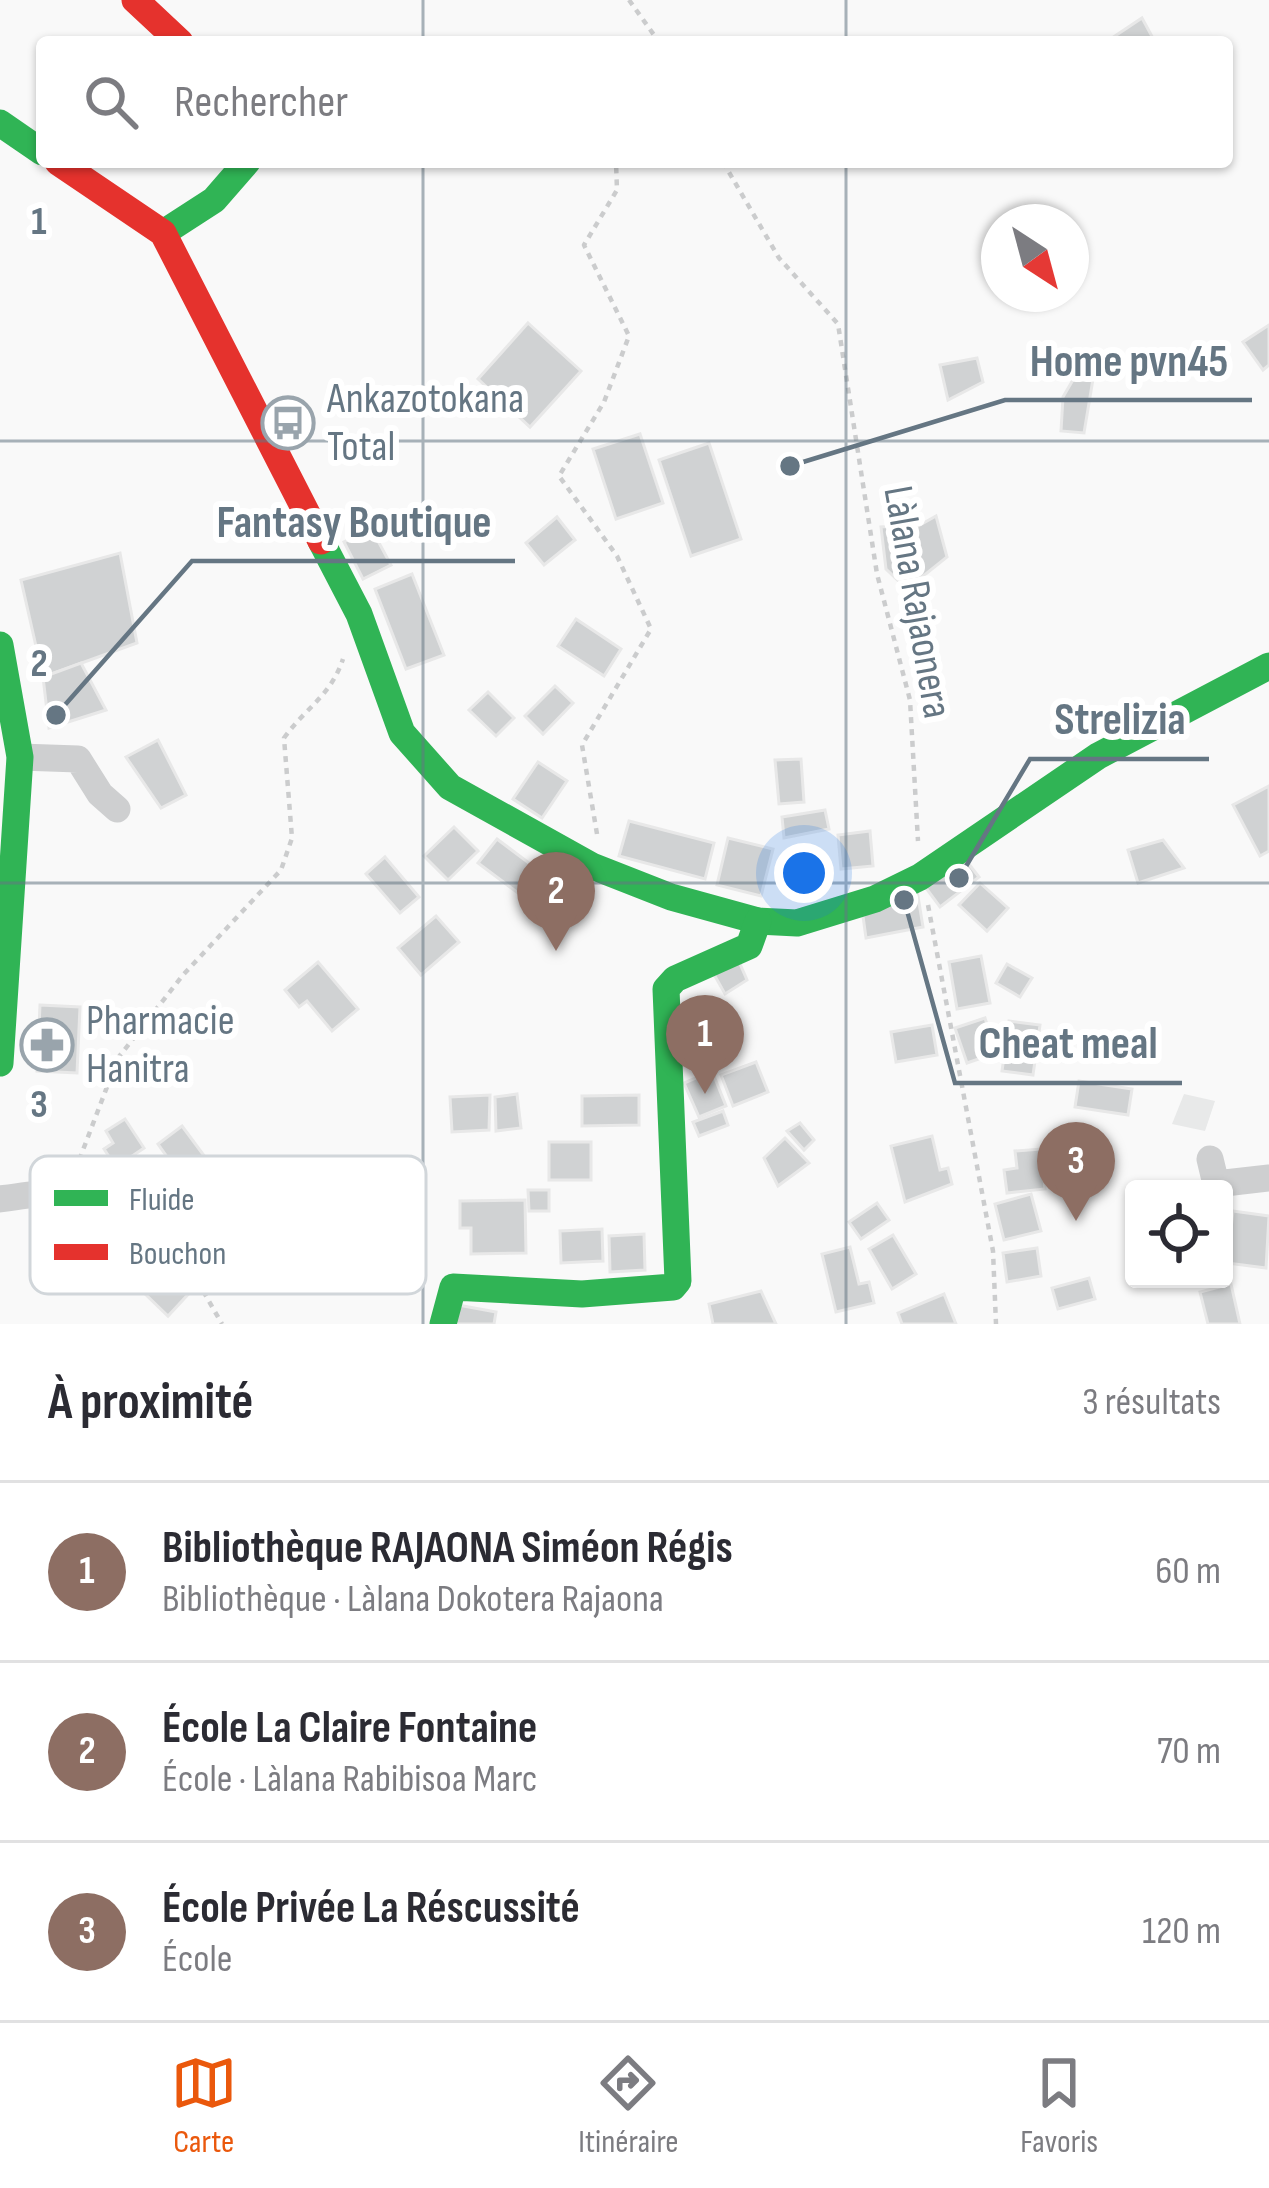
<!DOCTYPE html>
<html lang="fr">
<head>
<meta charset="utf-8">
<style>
	:root { --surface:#fff; --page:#f7f7f7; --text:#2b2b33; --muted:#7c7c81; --line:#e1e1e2; --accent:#ea580c }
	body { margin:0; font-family:"Sofia Sans Condensed",sans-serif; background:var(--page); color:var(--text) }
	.controls { position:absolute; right:36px; bottom:36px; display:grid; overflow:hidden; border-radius:12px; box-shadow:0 3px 9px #0004 }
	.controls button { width:108px; height:108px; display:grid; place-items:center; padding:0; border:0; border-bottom:3px solid var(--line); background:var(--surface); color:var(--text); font:60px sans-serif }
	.compass { position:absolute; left:981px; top:204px; width:108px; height:108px; border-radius:50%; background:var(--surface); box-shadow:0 3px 9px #0004; rotate:144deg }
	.you { position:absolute; left:804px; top:873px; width:42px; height:42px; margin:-30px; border:9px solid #fff; border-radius:50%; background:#1a73e8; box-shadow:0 0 0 18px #1a73e833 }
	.badge { display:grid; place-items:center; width:78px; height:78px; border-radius:50%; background:var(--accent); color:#fff; font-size:39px; font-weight:700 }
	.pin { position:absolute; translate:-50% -99px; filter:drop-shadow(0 3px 6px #0008) }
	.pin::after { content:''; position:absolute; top:63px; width:42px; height:36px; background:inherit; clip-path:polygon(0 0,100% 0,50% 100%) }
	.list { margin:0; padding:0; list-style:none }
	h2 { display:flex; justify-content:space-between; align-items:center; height:156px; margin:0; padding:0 48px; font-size:51px }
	h2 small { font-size:39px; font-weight:400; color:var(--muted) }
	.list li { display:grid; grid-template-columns:78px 1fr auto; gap:36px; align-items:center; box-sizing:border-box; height:180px; padding:0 48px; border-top:3px solid var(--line) }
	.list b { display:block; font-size:45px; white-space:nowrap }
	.list p { margin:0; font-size:39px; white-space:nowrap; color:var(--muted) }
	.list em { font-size:39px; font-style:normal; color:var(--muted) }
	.icon { flex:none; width:66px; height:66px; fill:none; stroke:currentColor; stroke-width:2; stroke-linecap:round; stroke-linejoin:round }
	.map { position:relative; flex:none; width:1269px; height:1324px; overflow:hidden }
	.search { position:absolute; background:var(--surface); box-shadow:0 3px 9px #0004; left:36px; right:36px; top:36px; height:132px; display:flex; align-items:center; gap:30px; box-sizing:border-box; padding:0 42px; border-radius:12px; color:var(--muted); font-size:45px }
	.sheet { height:696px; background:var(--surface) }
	nav { display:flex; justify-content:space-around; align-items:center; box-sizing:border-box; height:168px; border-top:3px solid var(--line); background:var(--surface); font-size:33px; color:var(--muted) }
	nav a { display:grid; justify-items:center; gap:6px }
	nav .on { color:var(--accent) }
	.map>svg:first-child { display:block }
	.built { fill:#e8e9e9 }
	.building { fill:#d0d2d3; stroke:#e8e8e8; stroke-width:3 }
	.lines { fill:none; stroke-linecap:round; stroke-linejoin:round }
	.path { stroke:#cbcccd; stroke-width:4.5; stroke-dasharray:6 6; stroke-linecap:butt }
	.street { stroke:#cecfd0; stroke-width:27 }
	.fast { stroke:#30b455; stroke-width:27 }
	.jam { stroke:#e5322d; stroke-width:27 }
	.grid { fill:none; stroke:#657683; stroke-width:3; stroke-opacity:0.55 }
	.labels { text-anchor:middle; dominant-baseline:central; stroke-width:12; stroke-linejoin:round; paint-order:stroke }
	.poi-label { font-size:42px; fill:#657683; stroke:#fff; text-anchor:start }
	.street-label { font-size:42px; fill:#657683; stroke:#fff }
	.key { fill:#fff; stroke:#d1d6da; stroke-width:3 }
	.key-label { font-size:33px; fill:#657683 }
	.grid-label { font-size:39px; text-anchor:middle; font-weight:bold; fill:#657683; stroke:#fff; stroke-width:12; stroke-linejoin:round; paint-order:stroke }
	.leader { fill:none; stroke:#657683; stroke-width:4.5 }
	.callout-dot { fill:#657683; stroke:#fff; stroke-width:4.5 }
	.callout-label { font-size:45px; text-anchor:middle; font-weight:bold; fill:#657683; stroke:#fff; stroke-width:12; stroke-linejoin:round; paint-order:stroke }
</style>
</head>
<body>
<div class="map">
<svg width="1269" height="1324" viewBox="0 0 1269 1324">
	<rect width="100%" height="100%" fill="#f9f9f9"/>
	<path class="built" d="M1184,1094l31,7 -10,30 -33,-7z"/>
	<g class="building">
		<path d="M1142,18l13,24h-49z"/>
		<path d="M528,323l53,48 -51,56 -52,-48z"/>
		<path d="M1269,325v40l-6,5 -20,-28z"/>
		<path d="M977,358l6,24 -35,18 -8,-35z"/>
		<path d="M1095,367l-11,66 -23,-2 2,-34 14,-24z"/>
		<path d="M640,434l23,69 -47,16 -23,-70z"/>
		<path d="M709,443l32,96 -50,17 -32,-96z"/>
		<path d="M936,516l11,41 -40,32 -21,-20 -5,-42 15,-1 8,8z"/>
		<path d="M557,517l18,23 -31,25 -18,-22z"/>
		<path d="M371,528l20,37 -28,14 -19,-37z"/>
		<path d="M120,553l17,90 -94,34 -22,-97z"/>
		<path d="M412,574l32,81 -38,14 -31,-80z"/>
		<path d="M576,619l45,30 -17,27 -46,-30z"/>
		<path d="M81,663l25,47 -57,18 -6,-51z"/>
		<path d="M555,686l18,17 -30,31 -18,-18z"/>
		<path d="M488,692l26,26 -18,18 -27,-26z"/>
		<path d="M158,740l28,55 -25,13 -35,-51z"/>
		<path d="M801,759l3,43 -25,2 -4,-44z"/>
		<path d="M538,762l29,19 -25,37 -29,-19z"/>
		<path d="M1269,786v65l-9,5 -27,-51z"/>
		<path d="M825,810l4,19 -45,9 -2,-21z"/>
		<path d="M629,821l85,22 -9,36 -86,-23z"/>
		<path d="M454,827l24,24 -30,29 -24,-24z"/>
		<path d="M870,831l3,35 -32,3 -3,-34z"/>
		<path d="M728,838l45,11 -12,47 -44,-11z"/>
		<path d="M497,839l40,30 -19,24 -40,-30z"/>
		<path d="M1163,840l21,28 -46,15 -10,-33z"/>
		<path d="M961,854l18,23 -39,30 -17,-23z"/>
		<path d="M385,857l34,40 -19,16 -34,-39z"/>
		<path d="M980,883l28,25 -21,23 -28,-26z"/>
		<path d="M916,884l7,43 -57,11 -3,-22z"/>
		<path d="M436,916l23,26 -38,33 -23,-27z"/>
		<path d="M981,956l9,47 -33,6 -8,-47z"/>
		<path d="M737,957l10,23 -22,14 -14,-25z"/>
		<path d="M318,962l40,47 -26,22 -25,-30 -8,6 -14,-17z"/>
		<path d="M1007,964l25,14 -12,19 -24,-14z"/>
		<path d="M40,1005l40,2 -3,66 -40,-2z"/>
		<path d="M985,1018l11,35 -29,10 -12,-35z"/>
		<path d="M1009,1021l31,4 -7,50 -31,-4z"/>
		<path d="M932,1025l5,30 -41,7 -5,-30z"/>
		<path d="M756,1062l12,30 -35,14 -12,-31z"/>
		<path d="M712,1071l14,35 -27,11 -15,-34z"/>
		<path d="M1079,1081l53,8 -4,26 -53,-8z"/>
		<path d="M517,1094l4,34 -25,3 -1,-34z"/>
		<path d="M490,1095l-1,35 -37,2 -2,-35z"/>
		<path d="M639,1095v30l-57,1v-30z"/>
		<path d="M723,1111l5,14 -29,11 -6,-14z"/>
		<path d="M125,1119l19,29 -28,19 -12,-18 9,-6 -7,-12z"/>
		<path d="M800,1123l14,17 -10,10 -17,-19z"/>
		<path d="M182,1126l23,31 -25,18 -22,-31z"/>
		<path d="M932,1136l8,34 8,-2 4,16 -47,18 -14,-56z"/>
		<path d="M785,1138l24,25 -31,23 -14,-28z"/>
		<rect x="549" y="1142" width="42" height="38"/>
		<path d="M1041,1149l4,40 -38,4 -3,-23 13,-2 -2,-17z"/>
		<path d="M528,1190h21v21h-20z"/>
		<path d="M1031,1194l10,37 -37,9 -9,-36z"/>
		<path d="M525,1200l1,53 -55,1v-26h-11v-27z"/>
		<path d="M877,1203l12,17 -28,19 -12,-17z"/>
		<path d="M1233,1211l36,5 -3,52 -39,-5z"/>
		<path d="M602,1229l1,32 -42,2 -1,-32z"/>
		<path d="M644,1234l1,36 -35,2 -1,-36z"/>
		<path d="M893,1235l23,39 -24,15 -23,-40z"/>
		<path d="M850,1247l9,37 10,-2 5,21 -38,9 -14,-58z"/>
		<path d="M1037,1248l4,28 -34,6 -4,-29z"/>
		<path d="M167,1262l27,26 -26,28 -27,-26z"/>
		<path d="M1089,1278l6,21 -37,10 -6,-21z"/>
		<path d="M1231,1284l9,40h-32l-8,-32z"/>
		<path d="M761,1291l15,33h-63l-4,-20z"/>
		<path d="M944,1294l12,30h-54l-4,-11z"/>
		<path d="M458,1305l38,7 -2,12h-40z"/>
	</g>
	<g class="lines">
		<g class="path">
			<path d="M629,0l30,42"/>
			<path d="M723,162l56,96 59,66 39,250 33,126 8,141"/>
			<path d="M597,834l-15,-89 69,-116 -34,-73 -58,-80 45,-74 25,-66 -45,-91 33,-55 -1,-28"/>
			<path d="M928,905l65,346 3,73"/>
			<path d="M75,1171l43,-113 65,-83 98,-105 11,-32 -8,-100c23,-32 46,-41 59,-79"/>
			<path d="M165,1247l21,14 36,63"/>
		</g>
		<g class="street">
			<path d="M20,757l58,2 22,35 17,15"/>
			<path d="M1210,1159l6,25 53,-6"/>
			<path d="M0,1199c75,-11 83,-11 145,35"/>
		</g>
		<g class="fast">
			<path d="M0,123l42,29"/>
			<path d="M163,233l51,-33 33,-38"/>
			<path d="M321,541l38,73 43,119 48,54 142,79 79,31 87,24 39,2 78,-24 45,-22 178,-121 171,-90"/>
			<path d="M0,645l20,112 -20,306"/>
			<path d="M443,1324l10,-37 129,7 91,-7 5,-6 -12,-292 9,-10 74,-33 9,-25"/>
		</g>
		<g class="jam">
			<path d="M135,0l45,42"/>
			<path d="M58,162l105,71 158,308"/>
		</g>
	</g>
	<path class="grid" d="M423,0v42M846,0v42M423,162v1162M846,162v1162M0,441h1269M0,883h1269"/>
	<defs>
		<g id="bus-ring" transform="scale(2.7)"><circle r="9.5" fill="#fff" stroke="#99a4ac" stroke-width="1.5"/><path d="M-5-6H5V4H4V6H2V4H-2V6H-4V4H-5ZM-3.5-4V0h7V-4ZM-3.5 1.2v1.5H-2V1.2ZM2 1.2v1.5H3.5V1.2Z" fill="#99a4ac"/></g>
		<g id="pharmacy-ring" transform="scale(2.7)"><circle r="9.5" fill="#fff" stroke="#99a4ac" stroke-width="1.5"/><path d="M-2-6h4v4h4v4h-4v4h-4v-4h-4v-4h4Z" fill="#99a4ac"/></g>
	</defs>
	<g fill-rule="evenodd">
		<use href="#bus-ring" x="288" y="423"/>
		<use href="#pharmacy-ring" x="47" y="1045"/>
	</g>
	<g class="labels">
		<g class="poi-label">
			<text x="327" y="399">Ankazotokana<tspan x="327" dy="48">Total</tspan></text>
			<text x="86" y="1021">Pharmacie<tspan x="86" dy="48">Hanitra</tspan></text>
		</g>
		<g class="street-label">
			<text transform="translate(917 602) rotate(80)">Làlana Rajaonera</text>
		</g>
	</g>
	<rect x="30" y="1156" width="396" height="138" rx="18" class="key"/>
	<rect x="54" y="1190" width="54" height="16" fill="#30b455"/>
	<rect x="54" y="1244" width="54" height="16" fill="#e5322d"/>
	<g class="key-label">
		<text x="129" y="1210">Fluide</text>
		<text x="129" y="1264">Bouchon</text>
	</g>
	<g class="grid-label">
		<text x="39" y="234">1</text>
		<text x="39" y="676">2</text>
		<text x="39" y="1117">3</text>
	</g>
	<path class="leader" d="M790 466L1005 400H1252M56 715L192 561H515M959 878L1030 759H1209M904 900L955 1083H1182"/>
	<g class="callout-dot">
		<circle cx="790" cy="466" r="12"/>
		<circle cx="56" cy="715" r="12"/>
		<circle cx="959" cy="878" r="12"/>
		<circle cx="904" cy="900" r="12"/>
	</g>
	<g class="callout-label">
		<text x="1129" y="376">Home pvn45</text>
		<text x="354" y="537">Fantasy Boutique</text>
		<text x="1120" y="734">Strelizia</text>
		<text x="1068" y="1058">Cheat meal</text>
	</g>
</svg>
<div class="controls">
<button><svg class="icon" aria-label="locate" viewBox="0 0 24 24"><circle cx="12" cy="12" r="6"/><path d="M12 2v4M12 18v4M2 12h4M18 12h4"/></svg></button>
</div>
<svg class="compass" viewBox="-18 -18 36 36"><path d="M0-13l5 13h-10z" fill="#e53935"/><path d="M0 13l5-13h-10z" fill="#7c7c81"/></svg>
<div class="you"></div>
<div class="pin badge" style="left:705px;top:1094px;background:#8d6e63">1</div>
<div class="pin badge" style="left:556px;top:951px;background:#8d6e63">2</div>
<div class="pin badge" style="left:1076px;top:1221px;background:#8d6e63">3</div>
<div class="search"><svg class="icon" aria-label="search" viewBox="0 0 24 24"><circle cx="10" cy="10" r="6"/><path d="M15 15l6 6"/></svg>Rechercher</div>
</div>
<section class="sheet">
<h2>À proximité<small>3 résultats</small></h2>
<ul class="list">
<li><span class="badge" style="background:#8d6e63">1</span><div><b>Bibliothèque RAJAONA Siméon Régis</b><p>Bibliothèque · Làlana Dokotera Rajaona</p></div><em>60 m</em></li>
<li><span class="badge" style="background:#8d6e63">2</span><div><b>École La Claire Fontaine</b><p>École · Làlana Rabibisoa Marc</p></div><em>70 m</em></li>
<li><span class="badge" style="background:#8d6e63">3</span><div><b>École Privée La Réscussité</b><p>École</p></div><em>120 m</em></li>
</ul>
</section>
<nav>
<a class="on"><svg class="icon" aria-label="map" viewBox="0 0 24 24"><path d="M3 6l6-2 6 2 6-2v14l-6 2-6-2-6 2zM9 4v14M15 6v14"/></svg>Carte</a>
<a><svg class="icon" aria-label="directions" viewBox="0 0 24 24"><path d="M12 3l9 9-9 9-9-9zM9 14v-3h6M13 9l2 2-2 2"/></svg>Itinéraire</a>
<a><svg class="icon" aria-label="saved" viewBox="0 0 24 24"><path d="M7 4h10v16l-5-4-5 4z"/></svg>Favoris</a>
</nav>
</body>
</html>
